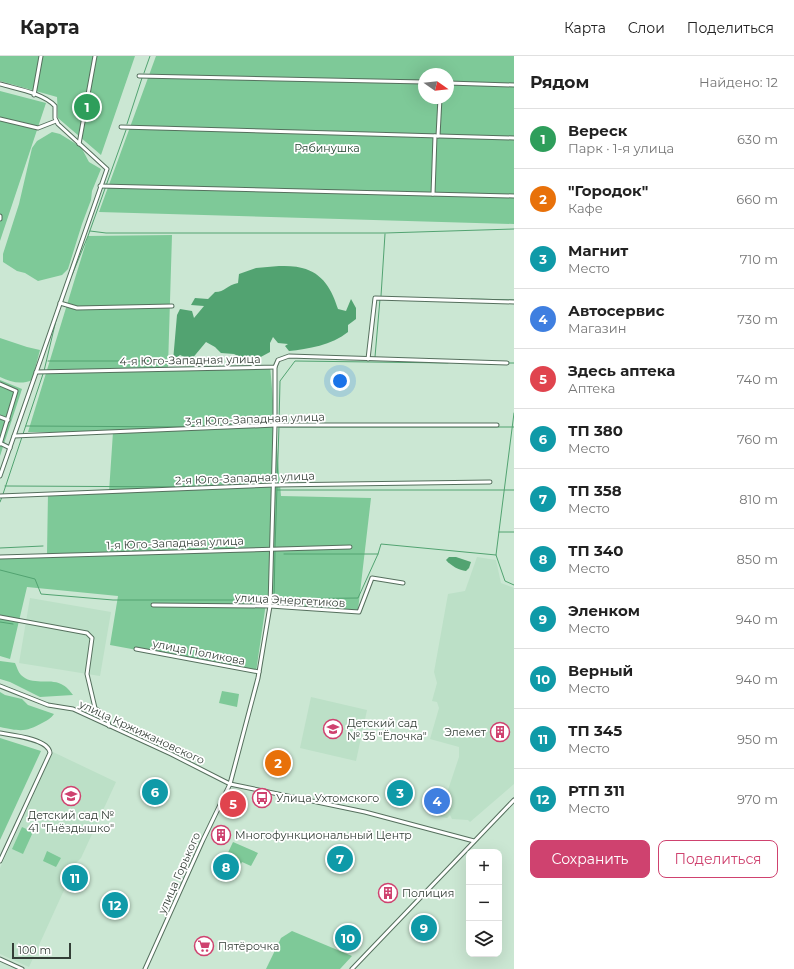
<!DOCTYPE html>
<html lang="ru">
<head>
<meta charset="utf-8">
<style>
	:root { --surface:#fff; --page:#f6f6f6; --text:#222; --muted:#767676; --line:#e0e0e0; --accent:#cf426f }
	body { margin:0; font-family:Montserrat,sans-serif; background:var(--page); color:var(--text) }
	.controls { position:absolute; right:12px; bottom:12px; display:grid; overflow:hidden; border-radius:8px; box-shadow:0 4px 16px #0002 }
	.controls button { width:36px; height:36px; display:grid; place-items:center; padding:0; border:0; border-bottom:1px solid var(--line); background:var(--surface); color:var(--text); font:20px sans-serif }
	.compass { position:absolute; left:418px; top:12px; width:36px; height:36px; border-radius:50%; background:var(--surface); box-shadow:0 4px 16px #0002; rotate:104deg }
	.scale { position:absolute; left:12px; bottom:10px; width:59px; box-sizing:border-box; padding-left:4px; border:2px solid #333e36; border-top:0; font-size:11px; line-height:14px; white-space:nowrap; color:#333e36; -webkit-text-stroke:3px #fff; paint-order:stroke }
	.you { position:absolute; left:340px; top:325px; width:14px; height:14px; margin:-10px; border:3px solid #fff; border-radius:50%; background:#1a73e8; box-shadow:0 0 0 6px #1a73e833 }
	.badge { display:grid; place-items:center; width:26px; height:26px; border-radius:50%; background:var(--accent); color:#fff; font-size:13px; font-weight:700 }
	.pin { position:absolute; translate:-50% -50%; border:2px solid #fff; box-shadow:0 1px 4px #0006 }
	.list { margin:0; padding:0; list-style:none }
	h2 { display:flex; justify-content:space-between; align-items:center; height:52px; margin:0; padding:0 16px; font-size:17px }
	h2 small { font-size:13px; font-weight:400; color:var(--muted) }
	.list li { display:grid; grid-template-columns:26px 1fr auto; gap:12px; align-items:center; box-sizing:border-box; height:60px; padding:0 16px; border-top:1px solid var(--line) }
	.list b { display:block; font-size:15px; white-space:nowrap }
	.list p { margin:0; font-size:13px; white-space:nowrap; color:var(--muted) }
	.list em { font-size:13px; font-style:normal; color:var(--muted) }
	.actions { display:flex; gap:8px; padding:12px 16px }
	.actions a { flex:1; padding:9px 0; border:1px solid var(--accent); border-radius:8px; text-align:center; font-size:14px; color:var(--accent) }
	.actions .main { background:var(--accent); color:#fff }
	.icon { flex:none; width:22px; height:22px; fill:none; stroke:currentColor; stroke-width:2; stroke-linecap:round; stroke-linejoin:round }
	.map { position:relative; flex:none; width:514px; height:913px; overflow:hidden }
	header { display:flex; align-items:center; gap:24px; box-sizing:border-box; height:56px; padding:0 20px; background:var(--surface); border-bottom:1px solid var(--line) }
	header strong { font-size:19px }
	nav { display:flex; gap:22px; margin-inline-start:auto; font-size:14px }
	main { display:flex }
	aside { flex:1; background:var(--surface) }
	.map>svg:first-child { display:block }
	.built { fill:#bce0c7 }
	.green { fill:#7ec998; fill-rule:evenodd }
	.water { fill:#52a371 }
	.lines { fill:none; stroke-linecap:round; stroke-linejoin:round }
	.stream { stroke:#52a371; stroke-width:1 }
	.street-casing { stroke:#556f5d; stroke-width:5 }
	.street { stroke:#fff; stroke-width:3 }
	.labels { text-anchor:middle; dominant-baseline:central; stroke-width:3.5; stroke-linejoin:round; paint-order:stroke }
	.park-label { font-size:11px; fill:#173a24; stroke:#fff }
	.street-label { font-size:11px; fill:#333e36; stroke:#fff }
	.poi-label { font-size:11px; fill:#333e36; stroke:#fff; text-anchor:start }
</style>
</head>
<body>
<header>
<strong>Карта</strong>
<nav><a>Карта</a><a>Слои</a><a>Поделиться</a></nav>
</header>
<main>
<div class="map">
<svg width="514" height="913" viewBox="0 0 514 913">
	<rect width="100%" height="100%" fill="#cbe7d3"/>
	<g class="built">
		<path d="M477,501l19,3 5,23 13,5v196l-44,38 -2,-2 -16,-1 -2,-4 -3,3 -12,-2 13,-17 -2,-3 13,-39v-10l-29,-8 9,-31 -2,-6 -5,-1 5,-18 -3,-11 14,-78 17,-3z"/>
		<path d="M30,542l81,14 -11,64 -81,-13z"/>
		<path d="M311,641l56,13 -11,51 -56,-13z"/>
		<path d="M53,696l63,30 -35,76 -14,14 -2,16 -36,79 -29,-13v-86z"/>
	</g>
	<g class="green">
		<path d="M0,0h135l-34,99 -43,-37 -1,-21 -57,-16z"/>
		<path d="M156,0h358v168l-415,-12zM424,18h24v24h-24z"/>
		<path d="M0,35l46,12 -46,138z"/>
		<path d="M52,76l8,2 21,13 8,15 12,7 -9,22 -1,9 -9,24 -14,45 -6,6 -24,6 -13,-8 -8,-2 -14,-9v-8l16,-50 13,-56 5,-7z"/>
		<path d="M172,179l-4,132 102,-2 11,131 90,2 -13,112 -92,-7 -10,69 -146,-27 8,-49 -91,-9 -17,72 -10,-3v-100l47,-2 1,-61 61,-1 4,-60h-85l60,-196z"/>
		<path d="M0,282l27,9 13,3 -8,30c-11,5 -21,2 -32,-3z"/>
		<path d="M0,324l22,9 -22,67z"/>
		<path d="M0,605l15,2c2,4 3,9 6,12 11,11 28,3 40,9 5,2 9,7 12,11l-33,2 -30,-15 -10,-3z"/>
		<path d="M222,635l17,3 -2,13 -18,-4z"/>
		<path d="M0,636l5,3 17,4 6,6 26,9c-3,4 -6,6 -10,8 -19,11 -24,9 -44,5z"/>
		<path d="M0,682l41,13 -41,89z"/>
		<path d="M22,771l11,5 -10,22 -11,-5z"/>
		<path d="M233,786l25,11 -7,13 -9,-4 -3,6 -15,-7z"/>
		<path d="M47,795l14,7 -5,9 -13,-6z"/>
		<path d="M292,875l60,25 -12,13h-74l15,-31z"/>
	</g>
	<g class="water">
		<path d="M279,210c7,0 16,0 23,2 21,5 30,22 36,41l8,2 5,-12 5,9v11l-8,6v7c-16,13 -40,17 -59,19l-4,-5 3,-2 -10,-1 -5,-6 -3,6v9l-13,7h-13l-10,-5 -13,-1 -6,-6 -9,-5 -15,18 -11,-5 -7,6 4,-46 3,-6 12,2 2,7 10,-12 -13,-1 4,-7 13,1 7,-7c10,0 12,-7 23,-9l1,-9 17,-6z"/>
		<path d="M449,501h7l15,5 -2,6 -3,3c-7,-1 -15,-5 -20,-11z"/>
	</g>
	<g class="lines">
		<g class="stream">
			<path d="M144,17l6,-17"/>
			<path d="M127,68l15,-46"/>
			<path d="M90,175l16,2h279l129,-4"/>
			<path d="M72,219l16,-39 38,-106"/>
			<path d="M381,240l4,-62"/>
			<path d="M471,243l43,1"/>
			<path d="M375,301l5,-58"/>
			<path d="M48,305h125"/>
			<path d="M507,307h7"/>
			<path d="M44,315l13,-55"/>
			<path d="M514,357l-18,142 9,26 9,4"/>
			<path d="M279,368l1,-43 15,-20 153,2"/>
			<path d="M26,370l167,1"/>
			<path d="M254,371h10"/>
			<path d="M279,371h235"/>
			<path d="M277,428l2,-57"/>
			<path d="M5,430l195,1"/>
			<path d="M277,434h237"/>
			<path d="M3,438l40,-120"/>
			<path d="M0,446l2,-5"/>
			<path d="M499,476h15"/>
			<path d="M0,492l43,-2"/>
			<path d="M275,492l2,-61"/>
			<path d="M205,493h26"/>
			<path d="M275,495l-1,48 84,-1 20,-44 3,-10 115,11"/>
			<path d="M284,498h94"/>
			<path d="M0,514l35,9 6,15 72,6h150"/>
			<path d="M0,566l13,2"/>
		</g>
		<g class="street-casing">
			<g id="street">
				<path d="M139,20l285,6"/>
				<path d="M448,27l66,2"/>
				<path d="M0,28c17,5 43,9 55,22v12l3,6 49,45 -107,307"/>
				<path d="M34,39l7,-39"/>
				<path d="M0,63l38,9 18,-7"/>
				<path d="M121,71l393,11"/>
				<path d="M438,80l2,-38"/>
				<path d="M79,88l16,-88"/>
				<path d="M100,130l414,10"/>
				<path d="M433,138l2,-58"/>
				<path d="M0,160v3"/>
				<path d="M60,247l17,5 95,-2"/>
				<path d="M368,303l7,-61 139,4"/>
				<path d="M36,316l239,-5 3,-7 11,-4 218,7"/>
				<path d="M0,328l16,7 -16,53"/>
				<path d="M0,361l8,3"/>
				<path d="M14,380l261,-11h222"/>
				<path d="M0,387l10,5"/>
				<path d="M0,440l274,-11 216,-3"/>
				<path d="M0,501l350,-10"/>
				<path d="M153,549l117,1 89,6 13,-34 31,5"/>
				<path d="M0,561l87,16 5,5 -5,36 8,34 12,9 2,9"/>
				<path d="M136,593l123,23"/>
				<path d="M0,630l48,19 25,4 98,45 59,30 135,28 109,29"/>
				<path d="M0,677c12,2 49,6 50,20l-50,108"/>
				<path d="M0,903l22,10"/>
				<path d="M145,913l58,-129 27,-56 28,-106 12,-72 5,-181v-58"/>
				<path d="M352,913l162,-169"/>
			</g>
		</g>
		<use href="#street" class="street"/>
	</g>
	<defs>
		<g id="school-ring" transform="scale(1)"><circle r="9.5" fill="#fff" stroke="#cf426f" stroke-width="1.5"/><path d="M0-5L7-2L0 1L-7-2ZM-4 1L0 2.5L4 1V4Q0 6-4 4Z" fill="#cf426f"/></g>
		<g id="building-ring" transform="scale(1)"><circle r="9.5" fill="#fff" stroke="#cf426f" stroke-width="1.5"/><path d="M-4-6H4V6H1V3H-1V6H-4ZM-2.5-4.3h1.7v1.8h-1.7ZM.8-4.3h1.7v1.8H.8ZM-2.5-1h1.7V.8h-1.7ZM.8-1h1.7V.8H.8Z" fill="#cf426f"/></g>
		<g id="bus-ring" transform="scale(1)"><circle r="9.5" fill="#fff" stroke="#cf426f" stroke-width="1.5"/><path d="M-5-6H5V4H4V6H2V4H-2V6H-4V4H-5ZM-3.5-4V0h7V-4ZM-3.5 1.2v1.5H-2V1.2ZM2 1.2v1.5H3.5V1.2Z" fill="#cf426f"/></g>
		<g id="supermarket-ring" transform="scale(1)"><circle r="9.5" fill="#fff" stroke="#cf426f" stroke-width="1.5"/><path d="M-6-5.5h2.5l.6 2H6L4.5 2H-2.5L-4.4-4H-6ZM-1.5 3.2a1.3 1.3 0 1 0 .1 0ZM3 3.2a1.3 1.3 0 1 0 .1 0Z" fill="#cf426f"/></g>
	</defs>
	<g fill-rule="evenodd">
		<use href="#school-ring" x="333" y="673"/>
		<use href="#building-ring" x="500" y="676"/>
		<use href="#school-ring" x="71" y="740"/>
		<use href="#bus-ring" x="262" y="742"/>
		<use href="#building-ring" x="221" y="779"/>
		<use href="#building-ring" x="388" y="837"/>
		<use href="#supermarket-ring" x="204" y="890"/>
	</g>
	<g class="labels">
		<g class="park-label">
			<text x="327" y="92">Рябинушка</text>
		</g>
		<g class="street-label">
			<text transform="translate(190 304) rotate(-1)">4-я Юго-Западная улица</text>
			<text transform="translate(255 363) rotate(-2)">3-я Юго-Западная улица</text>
			<text transform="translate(245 422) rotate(-2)">2-я Юго-Западная улица</text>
			<text transform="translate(175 487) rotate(-2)">1-я Юго-Западная улица</text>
			<text transform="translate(290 544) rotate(3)">улица Энергетиков</text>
			<text transform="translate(199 596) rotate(11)">улица Поликова</text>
			<text transform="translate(142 676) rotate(25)">улица Кржижановского</text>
			<text transform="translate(179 817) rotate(-66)">улица Горького</text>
		</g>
		<g class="poi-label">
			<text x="347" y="667">Детский сад<tspan x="347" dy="13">№ 35 "Ёлочка"</tspan></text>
			<text x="486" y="676" text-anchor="end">Элемет</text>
			<text x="276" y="742">Улица Ухтомского</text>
			<text x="71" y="759" text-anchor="middle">Детский сад №<tspan x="71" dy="13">41 "Гнёздышко"</tspan></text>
			<text x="235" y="779">Многофункциональный Центр</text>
			<text x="402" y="837">Полиция</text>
			<text x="218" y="890">Пятёрочка</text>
		</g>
	</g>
</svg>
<div class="controls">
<button>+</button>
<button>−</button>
<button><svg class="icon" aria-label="layers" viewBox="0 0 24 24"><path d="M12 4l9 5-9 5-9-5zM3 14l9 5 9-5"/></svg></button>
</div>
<svg class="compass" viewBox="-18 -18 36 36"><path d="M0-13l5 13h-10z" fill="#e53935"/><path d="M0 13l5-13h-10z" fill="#767676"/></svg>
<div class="scale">100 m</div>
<div class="you"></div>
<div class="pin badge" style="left:87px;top:51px;background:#2e9e5b">1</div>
<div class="pin badge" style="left:278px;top:707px;background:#e8710a">2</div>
<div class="pin badge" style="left:400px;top:737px;background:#0f9aa8">3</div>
<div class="pin badge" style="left:437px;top:745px;background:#3f7fe0">4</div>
<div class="pin badge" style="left:233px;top:748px;background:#e0444e">5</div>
<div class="pin badge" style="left:155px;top:736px;background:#0f9aa8">6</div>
<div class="pin badge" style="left:340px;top:803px;background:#0f9aa8">7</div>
<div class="pin badge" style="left:226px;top:811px;background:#0f9aa8">8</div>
<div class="pin badge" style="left:424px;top:872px;background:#0f9aa8">9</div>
<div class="pin badge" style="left:348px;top:882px;background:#0f9aa8">10</div>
<div class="pin badge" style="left:75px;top:822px;background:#0f9aa8">11</div>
<div class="pin badge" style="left:115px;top:849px;background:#0f9aa8">12</div>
</div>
<aside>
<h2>Рядом<small>Найдено: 12</small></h2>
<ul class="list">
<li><span class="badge" style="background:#2e9e5b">1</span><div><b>Вереск</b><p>Парк · 1-я улица</p></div><em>630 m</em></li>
<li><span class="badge" style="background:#e8710a">2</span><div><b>&quot;Городок&quot;</b><p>Кафе</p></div><em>660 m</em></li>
<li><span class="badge" style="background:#0f9aa8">3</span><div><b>Магнит</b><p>Место</p></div><em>710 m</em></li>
<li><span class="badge" style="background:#3f7fe0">4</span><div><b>Автосервис</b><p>Магазин</p></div><em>730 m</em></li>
<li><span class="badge" style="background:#e0444e">5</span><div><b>Здесь аптека</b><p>Аптека</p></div><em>740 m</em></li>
<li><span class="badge" style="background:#0f9aa8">6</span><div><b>ТП 380</b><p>Место</p></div><em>760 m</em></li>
<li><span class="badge" style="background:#0f9aa8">7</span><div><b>ТП 358</b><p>Место</p></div><em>810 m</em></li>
<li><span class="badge" style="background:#0f9aa8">8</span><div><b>ТП 340</b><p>Место</p></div><em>850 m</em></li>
<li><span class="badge" style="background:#0f9aa8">9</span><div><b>Эленком</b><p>Место</p></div><em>940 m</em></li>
<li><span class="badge" style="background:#0f9aa8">10</span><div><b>Верный</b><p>Место</p></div><em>940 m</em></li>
<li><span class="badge" style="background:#0f9aa8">11</span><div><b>ТП 345</b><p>Место</p></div><em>950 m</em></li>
<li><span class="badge" style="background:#0f9aa8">12</span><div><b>РТП 311</b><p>Место</p></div><em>970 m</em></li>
</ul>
<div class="actions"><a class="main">Сохранить</a><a>Поделиться</a></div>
</aside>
</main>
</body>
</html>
